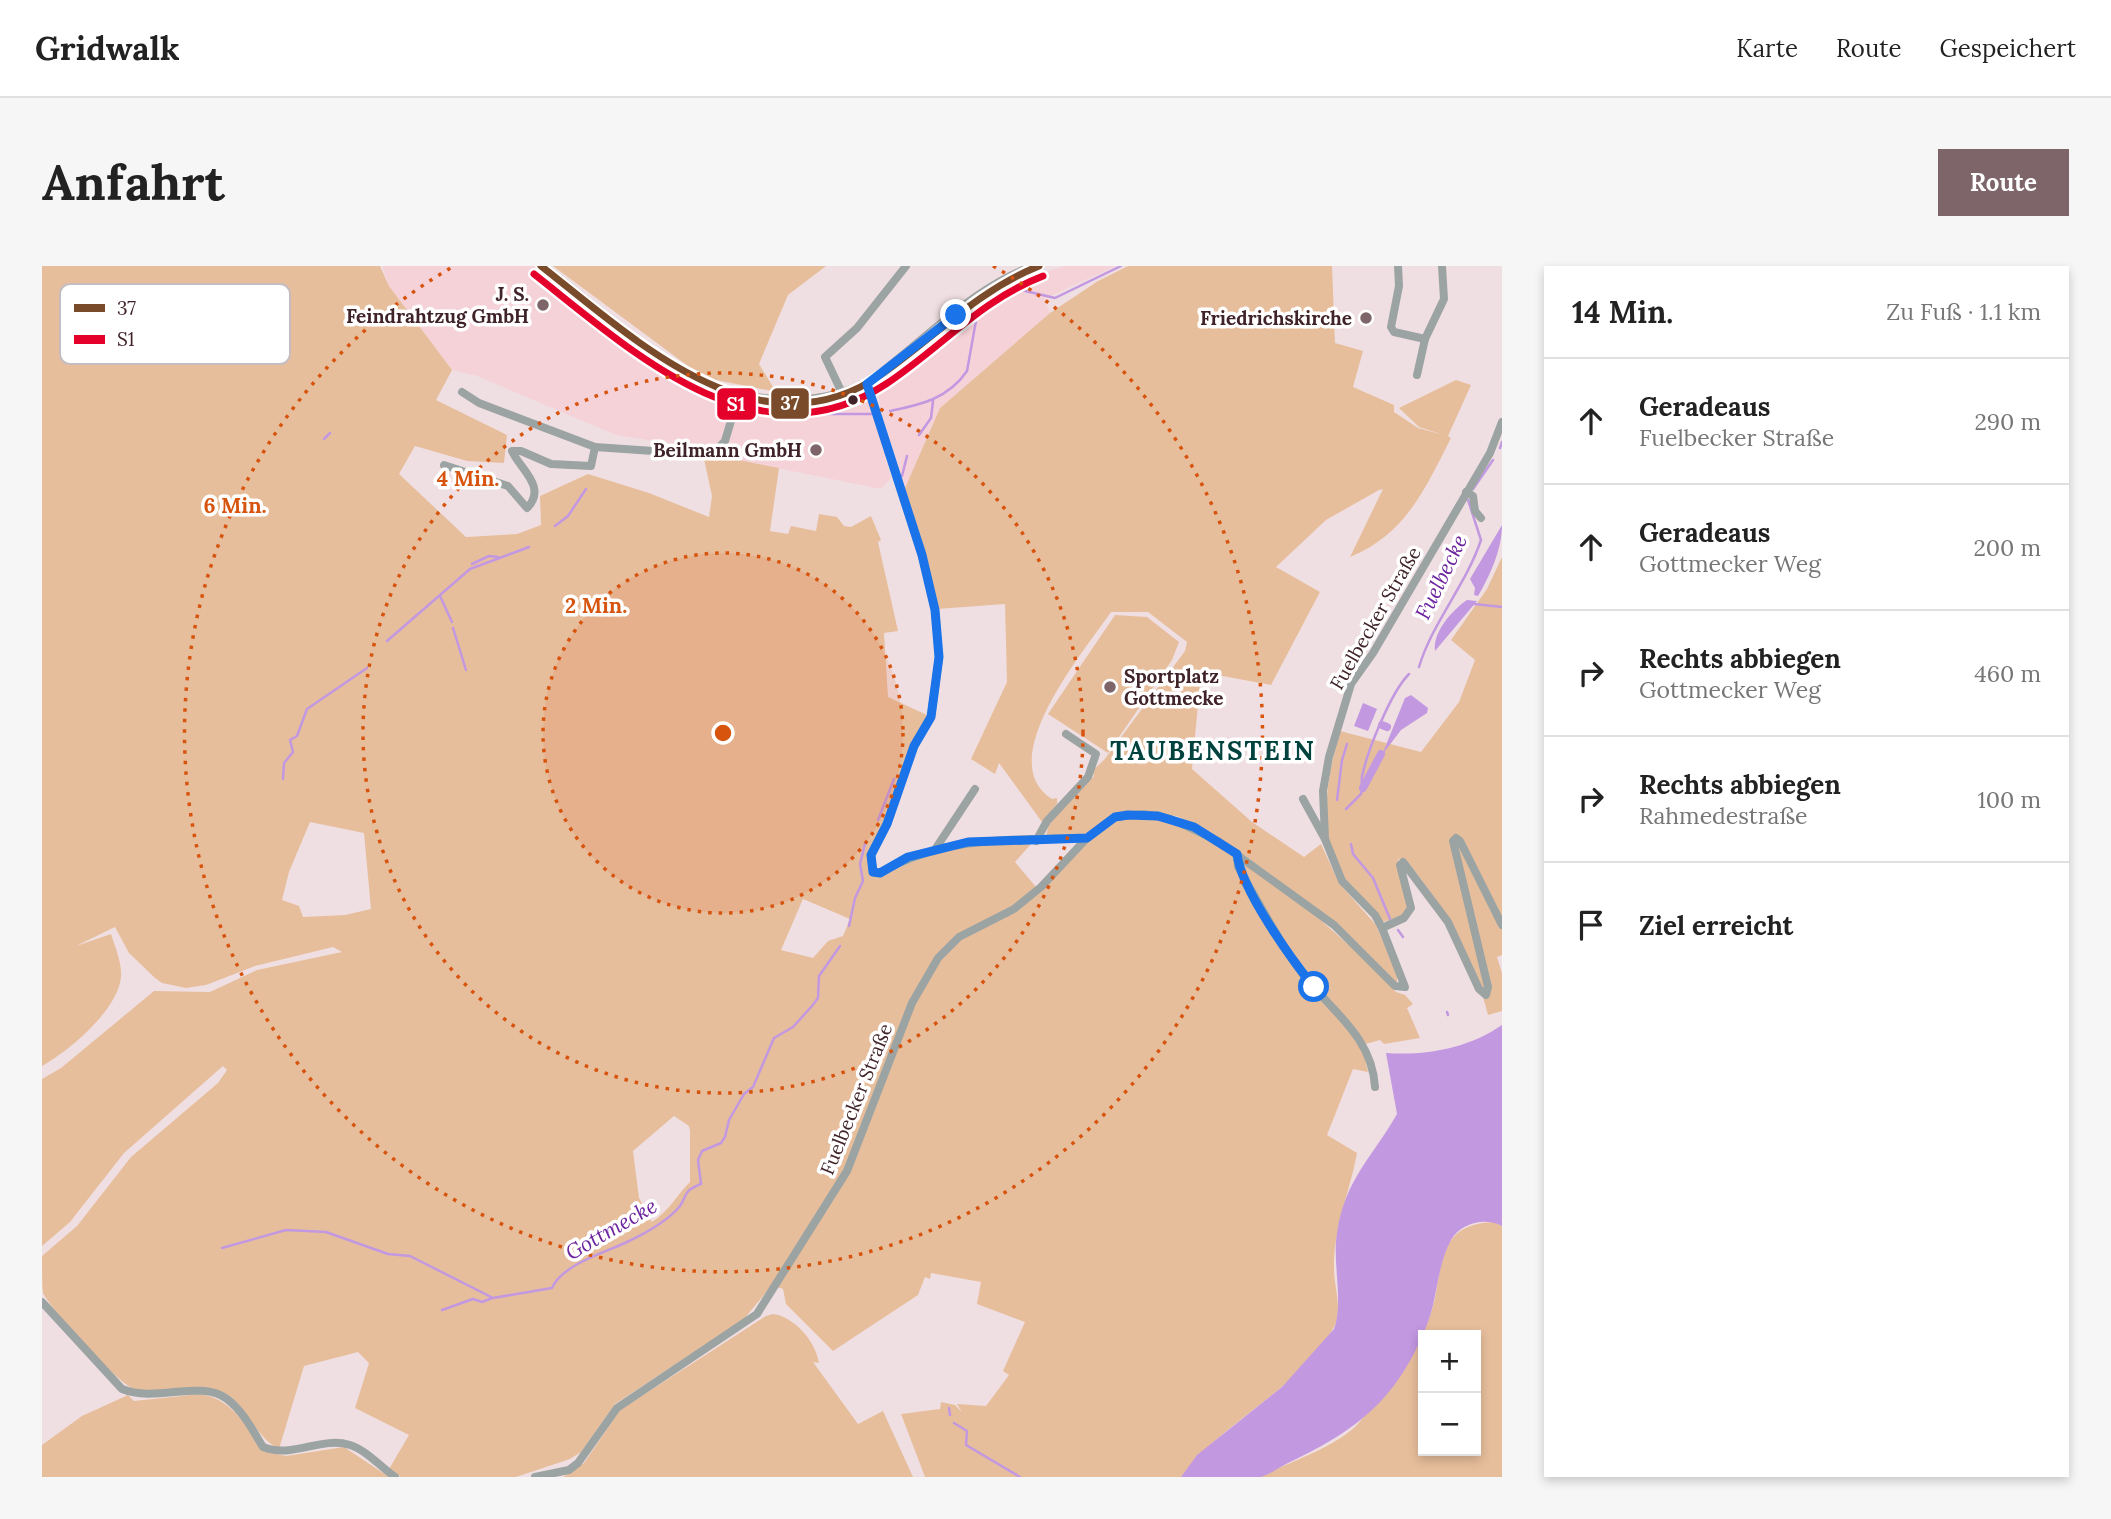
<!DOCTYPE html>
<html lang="de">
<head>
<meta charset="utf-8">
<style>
	:root { --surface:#fff; --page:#f6f6f6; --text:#222; --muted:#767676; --line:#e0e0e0; --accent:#7d656a }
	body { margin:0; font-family:Lora,serif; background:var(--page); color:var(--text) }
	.controls { position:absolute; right:21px; bottom:21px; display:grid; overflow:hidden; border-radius:0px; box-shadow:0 4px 10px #0003 }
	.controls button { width:63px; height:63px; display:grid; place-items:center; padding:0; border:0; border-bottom:2px solid var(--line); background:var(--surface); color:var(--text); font:35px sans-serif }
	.stop { position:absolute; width:21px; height:21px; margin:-16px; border:5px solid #1a73e8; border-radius:50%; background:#fff }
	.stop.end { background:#1a73e8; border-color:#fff; box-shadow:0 2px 7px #0008 }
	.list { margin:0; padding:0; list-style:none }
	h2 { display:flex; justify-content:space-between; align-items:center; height:91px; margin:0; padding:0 28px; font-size:30px }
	h2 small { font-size:23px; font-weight:400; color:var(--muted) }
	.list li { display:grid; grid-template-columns:46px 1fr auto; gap:21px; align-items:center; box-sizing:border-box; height:126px; padding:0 28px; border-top:2px solid var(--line) }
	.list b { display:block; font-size:26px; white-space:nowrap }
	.list p { margin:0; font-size:23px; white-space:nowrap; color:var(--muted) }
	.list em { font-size:23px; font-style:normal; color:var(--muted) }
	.icon { flex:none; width:38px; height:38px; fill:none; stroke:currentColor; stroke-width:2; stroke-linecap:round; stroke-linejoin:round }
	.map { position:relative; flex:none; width:1460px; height:1211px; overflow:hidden; border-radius:0px }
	header { display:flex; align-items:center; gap:42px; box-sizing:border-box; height:98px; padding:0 35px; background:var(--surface); border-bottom:2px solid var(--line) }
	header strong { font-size:33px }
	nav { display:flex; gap:38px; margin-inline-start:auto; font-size:24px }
	.intro { display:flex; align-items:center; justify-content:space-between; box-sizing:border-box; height:168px; padding:0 42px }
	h1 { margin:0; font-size:49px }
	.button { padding:18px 32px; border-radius:0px; background:var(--accent); color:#fff; font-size:24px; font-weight:700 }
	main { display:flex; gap:42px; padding:0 42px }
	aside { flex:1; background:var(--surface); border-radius:0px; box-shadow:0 4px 10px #0003 }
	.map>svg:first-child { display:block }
	.built { fill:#f5d2d8 }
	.green { fill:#e7be9c; fill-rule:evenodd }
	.water { fill:#c298e1 }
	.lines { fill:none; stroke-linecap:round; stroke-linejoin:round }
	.stream { stroke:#c298e1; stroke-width:2.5 }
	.canal { stroke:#c298e1; stroke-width:8 }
	.minor { stroke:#9ca4a3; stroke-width:8 }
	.secondary { stroke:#a0a4a4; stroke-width:12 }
	.bus-1-casing { stroke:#fff; stroke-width:12 }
	.bus-2-casing { stroke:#fff; stroke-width:12 }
	.bus-1 { stroke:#7a4b2a; stroke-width:7 }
	.bus-2 { stroke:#e4002b; stroke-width:7 }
	.route { stroke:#1a73e8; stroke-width:9 }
	.ring { fill:none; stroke:#d7540f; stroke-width:3.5; stroke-dasharray:3.5 7 }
	.poi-dot { fill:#7d656a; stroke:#fff; stroke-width:2.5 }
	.bus-dot { fill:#3f2329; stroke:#fff; stroke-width:2.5 }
	.labels { text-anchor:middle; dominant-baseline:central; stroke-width:7; stroke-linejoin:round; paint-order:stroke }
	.poi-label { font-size:19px; font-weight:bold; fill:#3f2329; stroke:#fff; text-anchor:end }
	.street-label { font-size:19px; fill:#3f2329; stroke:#fff }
	.water-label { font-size:21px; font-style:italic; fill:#6b239e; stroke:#fff }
	.district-label { font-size:26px; font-weight:bold; letter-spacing:2px; fill:#00433e; stroke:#fff }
	.key { fill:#fff; stroke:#c5bdbf; stroke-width:2 }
	.key-label { font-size:19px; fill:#3f2329 }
	.centre { fill:#d7540f; stroke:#fff; stroke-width:3.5 }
	.ring-label { font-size:21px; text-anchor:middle; font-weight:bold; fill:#d7540f; stroke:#fff; stroke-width:7; stroke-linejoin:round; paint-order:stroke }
	.line-badge { stroke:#fff; stroke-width:2.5 }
	.badge-label { font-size:19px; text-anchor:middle; font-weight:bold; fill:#fff }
</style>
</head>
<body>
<header>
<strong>Gridwalk</strong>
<nav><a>Karte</a><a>Route</a><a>Gespeichert</a></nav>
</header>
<div class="intro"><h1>Anfahrt</h1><a class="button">Route</a></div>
<main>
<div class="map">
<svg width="1460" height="1211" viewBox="0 0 1460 1211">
	<rect width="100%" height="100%" fill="#f0dfe2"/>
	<g class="built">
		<path d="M340,0h155l158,122 48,13 59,8 68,-11 21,80 -10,11 -158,-32 -19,2 -12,-12 -76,-12 -139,-59 -25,-6 -63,-84z"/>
		<path d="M1022,0h52l-72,33 6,14 -110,95 -35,80 -24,-76 -4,-27 120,-92 30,-15z"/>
	</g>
	<g class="green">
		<path d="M0,0h338l9,20 63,84 -16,30 71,35 -3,28 -37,-2 -52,-15 -16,28 67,63 51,-3 24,-9 -1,-29 48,-22 61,19 60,24 3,-21 -8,-37 19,-2 56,11 -9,63 18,3 3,-8 25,5 3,-17 18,3 7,9 7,1 20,-11 10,24 -3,2 20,89 -14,2 4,64 41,19 -61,143 2,14 11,4c48,-26 96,-36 150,-33l-16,18 21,25c16,-14 61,-60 77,-66 73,-31 237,120 283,171l9,3 8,9 -6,4 13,30 -36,6 -4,-4 -18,5 6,27 -15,-3 -26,66 30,18c-7,39 -24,76 -23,116 0,18 9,41 0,58 -31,60 -112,94 -153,150h-256l-24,-63 39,-5 1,-7 14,3 7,7 -5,-8 29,2 23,-31 -6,-4 22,-49 -48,-18 4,-22 -50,-9 -1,6 -5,-2 -7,18 -85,56 -47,-47 -3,-15 -11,-4 -28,34 -129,85 -34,48 -11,7 -54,18h-115l-12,-8 20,-34 -54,-27 14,-45 -11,-11 -54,14 -25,83c-27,-13 -31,-48 -60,-58 -25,-10 -54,4 -80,0 -19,-3 -87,-80 -96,-98 -1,-9 -1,-28 -1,-37l35,-30 54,-69 87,-74 9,-13 -4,-4 -99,87 -54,69 -28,24v-167l19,-11 93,-77 56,1 47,-22 85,-18 -9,-5 -78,19 -49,19 -20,3 -24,-5 -7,-5 -26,-25 -14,-26 -39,19 35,-12c4,13 11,28 10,43 -3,33 -52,74 -79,89zM268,556l54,11 7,76 -26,6 -42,2 -4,-11 -17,-6 7,-28zM761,633l47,20 -7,17 -15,5 -15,17 -32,-8zM632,850l15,10 1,5v51c-14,14 -21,29 -38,40l-13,-24 -6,-47z"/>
		<path d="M511,0h273l-38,29 -29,69 16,26 7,3 -66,-13 -28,-14z"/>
		<path d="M1086,0h204l3,77 28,8 -10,36 41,18v7l24,16 26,7 -25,-8 -20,-19 57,-28 15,5 -23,51 3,2c-26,51 -45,96 -101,119l33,-68 -4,1 -53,30 -50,47 44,25 -49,93 -70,-13 -9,97 60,53 52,35 17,-13 18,39 37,42 21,48v10l-64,-62 -93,-69 -38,-25 -26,-11 -39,-5 -25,5 -27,18 -39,2 3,-12 45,-48 -2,-5 12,-11 81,-109 2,-9 -39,-30h-37c-26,38 -120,149 -59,187l5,-1v6l-15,18 -43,-59 -4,11 -24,-15 36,-77 -2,-78 -68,5 -32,-121 35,-80 110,-95 48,-32z"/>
		<path d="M1460,291v398l-5,2 5,16v38l-14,4c-14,-58 -44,-109 -82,-155l-8,-1 10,47 -6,10 -19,6c-15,-16 -32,-31 -43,-49 -24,-43 -12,-98 0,-142l81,21 38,-50 16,-42 -24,-20 36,-51z"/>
		<path d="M1073,349l32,2 32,25 -7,18 -64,93 -60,-39z"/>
		<path d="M1452,956l8,4v251h-242c31,-16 69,-27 95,-50 11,-9 67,-93 73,-106 19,-45 0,-96 66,-99zM1381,1069h53v116h-53z"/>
		<path d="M731,1048c22,3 43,28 46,49l-6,-1 45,62 25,-13 30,66h-350l21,-14 36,-53 146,-94z"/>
		<path d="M158,1128c34,6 45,31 63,57l23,5 58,-9 45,30h-347v-32l40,-29 46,-21 6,6z"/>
	</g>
	<g class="water">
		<path d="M1460,259c0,24 -12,51 -24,71l-4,-1 1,-7 -5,-9z"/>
		<path d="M1425,334l10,1 -42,50c-3,-18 17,-41 32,-51z"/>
		<path d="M1369,429l17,13 -1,5 -26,17 -19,25 23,-57z"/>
		<path d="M1321,437l14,6 -9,22 -14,-5z"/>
		<path d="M1460,759v201c-17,-9 -41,-3 -51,14 -14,26 -13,55 -23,82 -29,75 -68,107 -138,140 -9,4 -19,12 -29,15 -20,0 -58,0 -80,0l16,-22 85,-68 52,-58c10,-27 -2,-66 3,-96 8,-54 35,-75 60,-119l-11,-61c40,3 83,-5 116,-28z"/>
	</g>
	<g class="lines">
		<g class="stream">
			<path d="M669,133l89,15h74"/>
			<path d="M848,145c30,-6 58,-12 77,-40l10,-56 4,-6 36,-20 38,9 66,-32"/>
			<path d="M877,169l12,-17 2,-17"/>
			<path d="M282,173l6,-6"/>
			<path d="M1458,182l2,-6"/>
			<path d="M860,210l5,-20"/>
			<path d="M1431,223l20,-29"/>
			<path d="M513,260l13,-10 18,-27"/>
			<path d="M430,298l17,-8 9,1"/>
			<path d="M398,330l12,26"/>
			<path d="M1432,338l28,3"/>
			<path d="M411,362l13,42"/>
			<path d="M345,375l83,-72 59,-22"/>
			<path d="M1377,401c13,-44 47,-82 62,-127l-13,-40"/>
			<path d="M241,513l1,-16 9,-11 -3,-12 7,-4 10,-27 60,-41"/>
			<path d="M1295,534l5,-40 5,-16"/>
			<path d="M1304,543l15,-15c2,-6 0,-11 1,-17 5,-26 29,-85 47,-103"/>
			<path d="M836,554l16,-41"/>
			<path d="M1309,578l2,10 20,24 17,41"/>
			<path d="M807,660l6,-28 8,-17 -3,-17 5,-20"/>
			<path d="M1356,664l5,7"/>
			<path d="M1405,746l1,3"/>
			<path d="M180,982l64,-18 40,2 62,22 22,2 83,42 59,-10c10,-23 51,-35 73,-45 17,-8 43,-22 55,-37 8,-12 3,-15 21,-22l-3,-24 4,-9 19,-8 4,-6 4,-17 15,-26 9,-7 21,-49 19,-11 19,-21 6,-8 1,-22 21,-30"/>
			<path d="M400,1044l31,-11 9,3 10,-4"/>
			<path d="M907,1142l1,7"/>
			<path d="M912,1157l13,8 -1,14 54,32"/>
		</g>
		<g class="canal">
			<path d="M1340,459l5,2"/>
			<path d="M1321,522l18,-34"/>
		</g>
		<g class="minor">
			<path d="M1356,0l1,20 -8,41 3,5 31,7"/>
			<path d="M1375,109l8,-36 19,-40 -2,-33"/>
			<path d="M825,118l55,171 13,55 4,47 -8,60 -17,29 -27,78 -16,31 2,17 7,1c67,-38 132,-33 207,-35"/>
			<path d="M420,126l17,11 116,44 102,7 16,-1 12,-12 14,-47"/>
			<path d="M801,129l-18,-38 32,-29 49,-62"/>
			<path d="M402,199l64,21 19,22c21,-21 -8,-40 -15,-57h9l30,13 40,2 4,-19"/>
			<path d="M1424,226l7,4 2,15 6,7"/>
			<path d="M1261,533l22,40"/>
			<path d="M994,575l11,-20 41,-44 8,-23 -30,-20"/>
			<path d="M894,582l39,-59"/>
			<path d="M1195,588l1,13c21,36 40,73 64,106 29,38 70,63 73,114"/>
			<path d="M1340,662l22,-10 7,-10 -11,-43 3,-3 45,60 31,67 7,6 2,-8 -35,-146 3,-3 4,3 42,84"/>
			<path d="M0,1036l80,87c35,14 78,-10 105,10 16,12 26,32 36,48 30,12 57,-11 87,-2 16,5 31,22 45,32"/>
			<path d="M493,1211l34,-7 9,-7 39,-55 140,-94 90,-143 65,-168 26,-45 21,-21 55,-28 27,-22 46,-49 28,-21 28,-3 28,5 47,22 116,84 61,61 10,1 -23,-59 -7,-13 -33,-34 -17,-42 -2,-48 6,-34 22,-73 22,-31 117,-200 12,-31"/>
		</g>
		<path class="secondary" d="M499,0c49,38 99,84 154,113 56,29 136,33 187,-5 50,-38 96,-88 157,-108"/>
		<g class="bus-1-casing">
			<path id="bus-1" d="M499,0c92,72 218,194 341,108 54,-38 95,-83 157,-108"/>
		</g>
		<g class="bus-2-casing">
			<path id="bus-2" d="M492,8c98,77 222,195 352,110 56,-37 93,-83 157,-108"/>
		</g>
		<use href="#bus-1" class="bus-1"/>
		<use href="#bus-2" class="bus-2"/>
	</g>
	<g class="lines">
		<path class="route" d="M914,49l-89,69 55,171 13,55 4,47 -8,60 -17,29 -27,78 -16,31 2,17 7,1 28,-16 60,-15 119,-4 28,-21 13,-2 30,1 36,11 43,27c4,35 54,105 77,133"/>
	</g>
	<circle cx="681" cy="467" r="180" fill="#d7540f" fill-opacity=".12"/>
	<g class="ring">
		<circle cx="681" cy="467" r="180"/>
		<circle cx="681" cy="467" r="360"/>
		<path d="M951 0A539 539 0 1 1 412 0"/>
	</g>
	<g class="poi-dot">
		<circle cx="501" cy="39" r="7"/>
		<circle cx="1324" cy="52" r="7"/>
		<circle cx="774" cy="184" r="7"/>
		<circle cx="1068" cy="421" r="7"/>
	</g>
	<circle class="bus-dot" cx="811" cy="134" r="6"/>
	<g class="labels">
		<g class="poi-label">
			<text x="487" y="28">J. S.<tspan x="487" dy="22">Feindrahtzug GmbH</tspan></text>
			<text x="1310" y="52">Friedrichskirche</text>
			<text x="760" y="184">Beilmann GmbH</text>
			<text x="1082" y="410" text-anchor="start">Sportplatz<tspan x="1082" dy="22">Gottmecke</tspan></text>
		</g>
		<g class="street-label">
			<text transform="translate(1333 352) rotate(-60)">Fuelbecker Straße</text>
			<text transform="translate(814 833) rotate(-68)">Fuelbecker Straße</text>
		</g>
		<g class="water-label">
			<text transform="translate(1399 311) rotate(-64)">Fuelbecke</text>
			<text transform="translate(569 963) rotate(-30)">Gottmecke</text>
		</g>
		<g class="district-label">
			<text x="1171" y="484">TAUBENSTEIN</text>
		</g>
	</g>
	<rect x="18" y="18" width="230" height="80" rx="10" class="key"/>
	<rect x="32" y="38" width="31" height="8" fill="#7a4b2a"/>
	<rect x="32" y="69" width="31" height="9" fill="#e4002b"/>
	<g class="key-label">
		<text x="75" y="49">37</text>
		<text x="75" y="80">S1</text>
	</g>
	<circle cx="681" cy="467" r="10" class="centre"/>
	<g class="ring-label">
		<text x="426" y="220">4 Min.</text>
		<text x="193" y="247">6 Min.</text>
		<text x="554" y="347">2 Min.</text>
	</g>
	<g class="line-badge">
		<rect x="728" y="121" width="40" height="33" rx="7" fill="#7a4b2a"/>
		<rect x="674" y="121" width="41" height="34" rx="7" fill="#e4002b"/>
	</g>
	<g class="badge-label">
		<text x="748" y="144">37</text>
		<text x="694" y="145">S1</text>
	</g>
</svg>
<div class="controls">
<button>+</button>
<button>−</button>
</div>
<div class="stop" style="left:1272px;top:721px"></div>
<div class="stop end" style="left:914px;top:49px"></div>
</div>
<aside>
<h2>14 Min.<small>Zu Fuß · 1.1 km</small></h2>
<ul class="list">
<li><svg class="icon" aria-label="ahead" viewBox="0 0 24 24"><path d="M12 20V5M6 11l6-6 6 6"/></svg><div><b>Geradeaus</b><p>Fuelbecker Straße</p></div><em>290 m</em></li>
<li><svg class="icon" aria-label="ahead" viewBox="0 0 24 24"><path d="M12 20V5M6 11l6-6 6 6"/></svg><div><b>Geradeaus</b><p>Gottmecker Weg</p></div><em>200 m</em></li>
<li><svg class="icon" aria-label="right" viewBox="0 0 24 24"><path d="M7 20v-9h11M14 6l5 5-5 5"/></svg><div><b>Rechts abbiegen</b><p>Gottmecker Weg</p></div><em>460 m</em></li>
<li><svg class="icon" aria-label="right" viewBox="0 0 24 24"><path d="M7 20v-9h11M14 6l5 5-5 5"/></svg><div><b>Rechts abbiegen</b><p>Rahmedestraße</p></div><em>100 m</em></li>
<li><svg class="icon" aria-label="arrive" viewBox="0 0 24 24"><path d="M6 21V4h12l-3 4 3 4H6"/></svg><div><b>Ziel erreicht</b></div></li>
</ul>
</aside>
</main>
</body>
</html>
